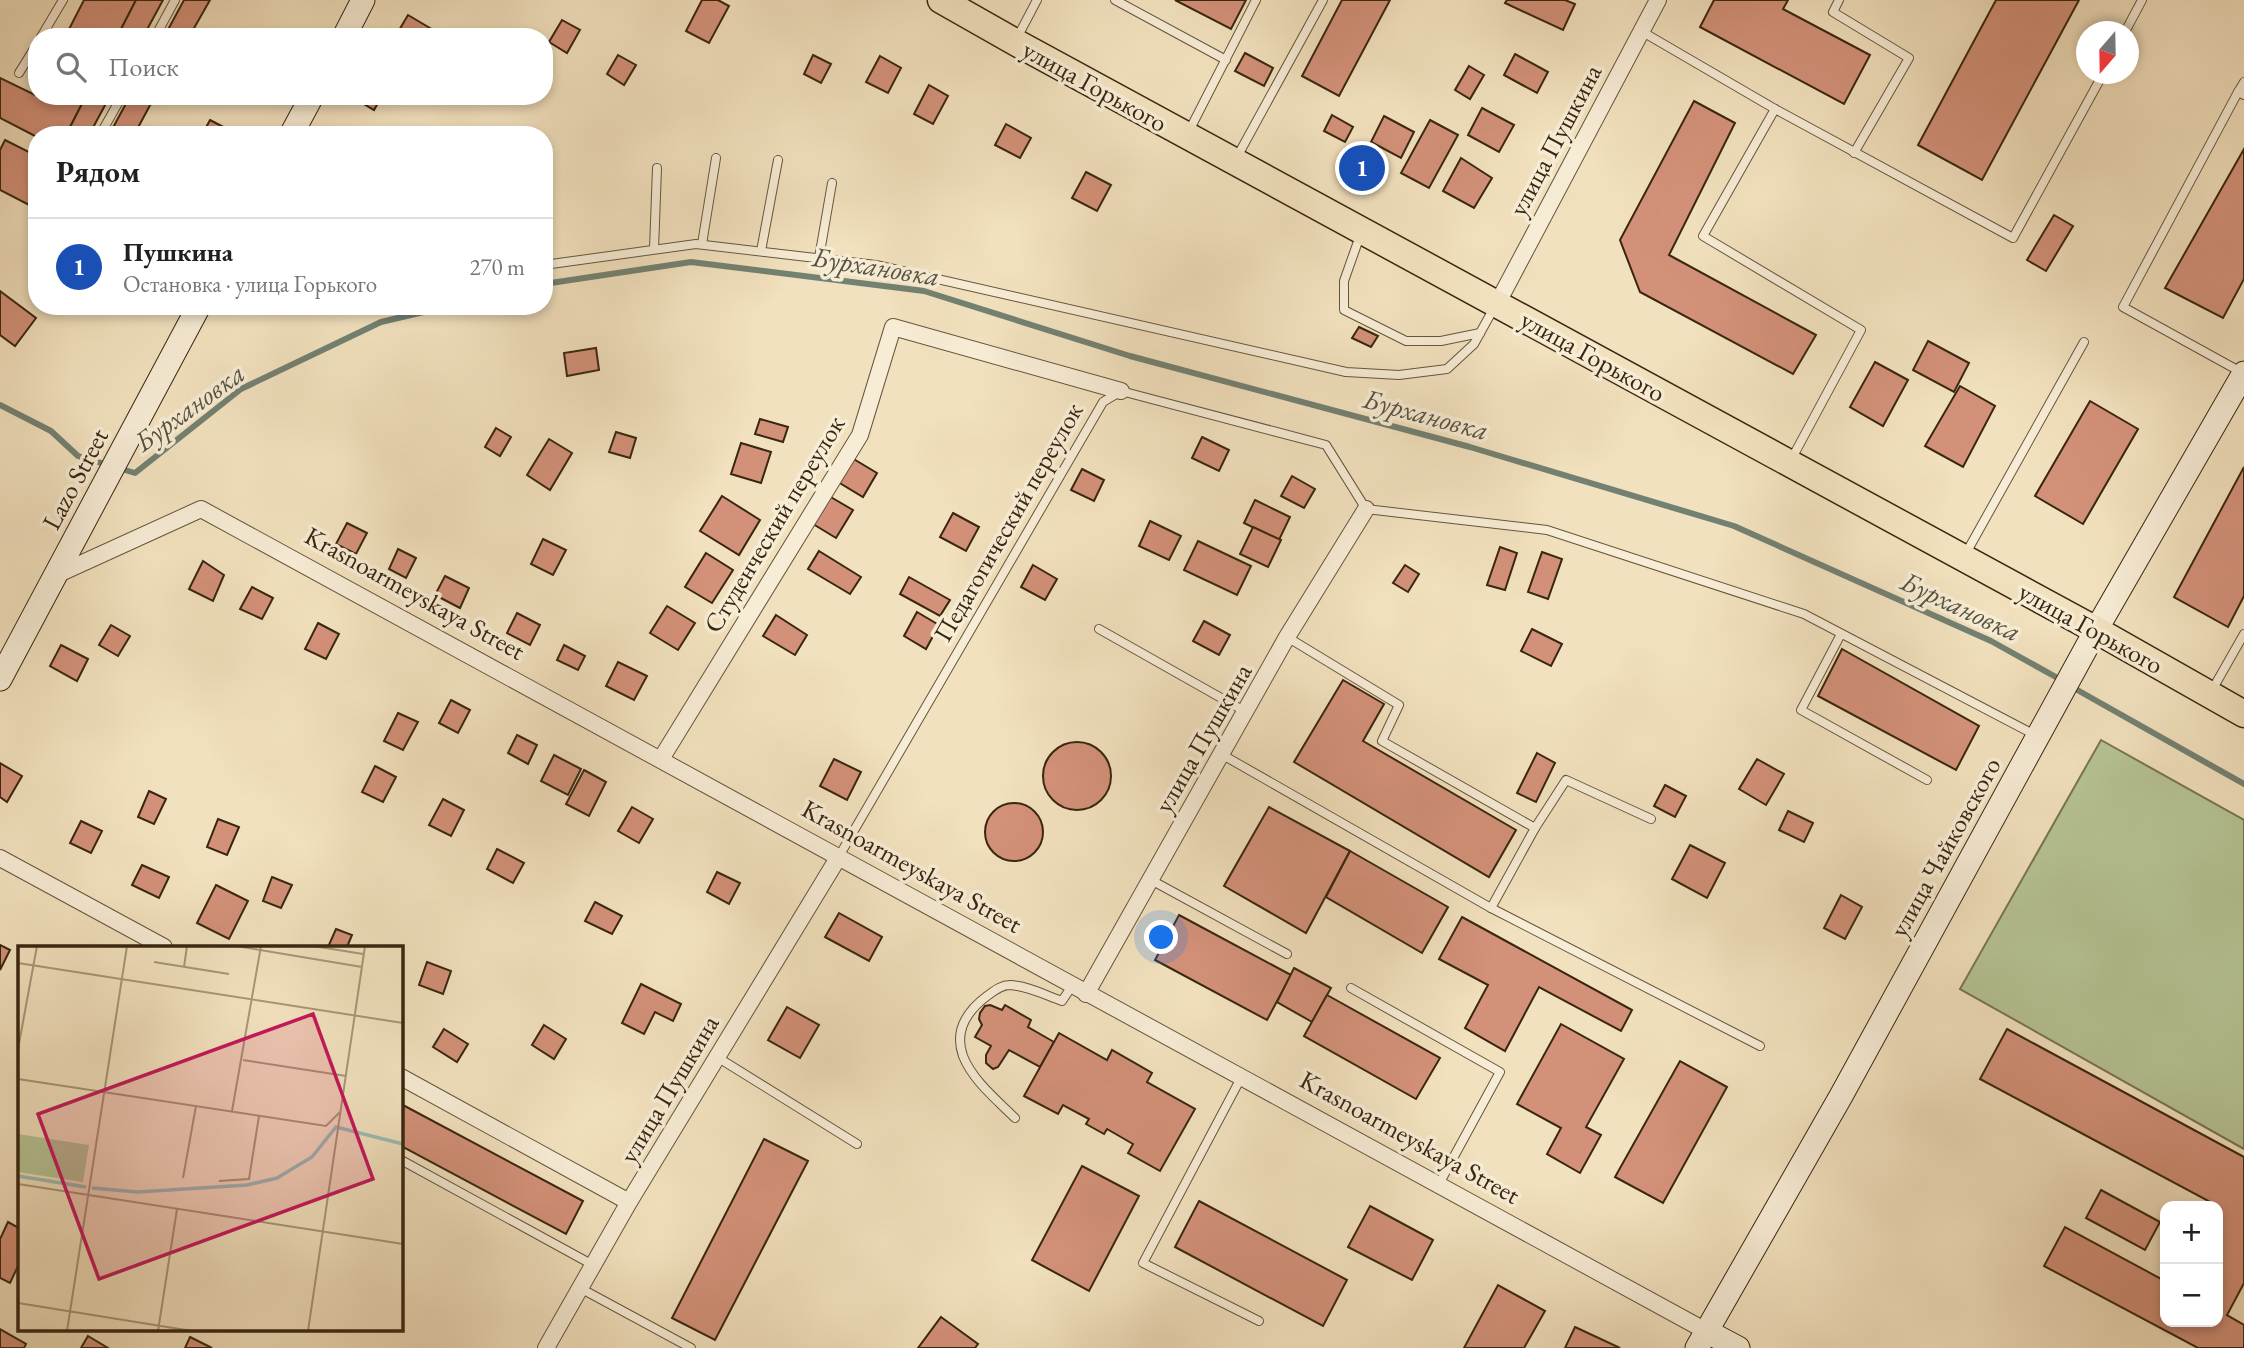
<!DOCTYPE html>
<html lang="ru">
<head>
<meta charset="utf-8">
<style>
	:root { --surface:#fff; --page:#f2f2f2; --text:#202124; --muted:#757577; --line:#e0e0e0; --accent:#8f2418 }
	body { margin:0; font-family:"EB Garamond",serif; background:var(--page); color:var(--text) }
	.controls { position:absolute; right:21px; bottom:21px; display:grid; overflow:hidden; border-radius:14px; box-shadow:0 4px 10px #0003 }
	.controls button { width:63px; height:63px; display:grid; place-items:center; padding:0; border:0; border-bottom:2px solid var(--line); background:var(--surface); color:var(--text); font:35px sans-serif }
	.compass { position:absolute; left:2076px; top:21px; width:63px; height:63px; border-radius:50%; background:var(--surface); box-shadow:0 4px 10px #0003; rotate:200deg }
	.you { position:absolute; left:1162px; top:938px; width:24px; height:24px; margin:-18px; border:5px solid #fff; border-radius:50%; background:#1a73e8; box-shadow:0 0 0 10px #1a73e833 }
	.badge { display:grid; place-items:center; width:46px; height:46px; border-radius:50%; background:var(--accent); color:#fff; font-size:23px; font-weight:700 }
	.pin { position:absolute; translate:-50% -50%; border:4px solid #fff; box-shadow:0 2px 7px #0006 }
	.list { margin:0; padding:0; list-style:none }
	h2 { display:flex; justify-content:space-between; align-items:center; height:91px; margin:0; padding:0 28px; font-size:30px }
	h2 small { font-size:23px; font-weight:400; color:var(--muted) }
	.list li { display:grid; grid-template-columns:46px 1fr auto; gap:21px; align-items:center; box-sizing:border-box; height:98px; padding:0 28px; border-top:2px solid var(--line) }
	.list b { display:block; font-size:26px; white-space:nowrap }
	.list p { margin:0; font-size:23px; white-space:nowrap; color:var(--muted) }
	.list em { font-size:23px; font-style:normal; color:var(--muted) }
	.icon { flex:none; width:38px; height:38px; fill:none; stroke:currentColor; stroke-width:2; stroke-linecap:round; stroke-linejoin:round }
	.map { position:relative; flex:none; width:2244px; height:1348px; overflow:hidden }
	.search { position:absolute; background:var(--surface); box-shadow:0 4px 10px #0003; left:28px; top:28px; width:525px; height:77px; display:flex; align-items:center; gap:18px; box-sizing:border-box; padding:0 24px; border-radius:28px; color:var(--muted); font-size:26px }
	.panel { position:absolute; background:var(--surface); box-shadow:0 4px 10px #0003; left:28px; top:126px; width:525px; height:189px; border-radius:28px }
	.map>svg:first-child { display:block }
	.green { fill:#b6c495; stroke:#777552; stroke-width:2 }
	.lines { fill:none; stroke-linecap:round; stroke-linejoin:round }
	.stream { stroke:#738172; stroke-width:6 }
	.building { fill:#d39179; stroke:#382610; stroke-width:2 }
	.lane-casing { stroke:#66553c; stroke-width:10 }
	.street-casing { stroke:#66553c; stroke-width:18 }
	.secondary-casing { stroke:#382610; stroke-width:25 }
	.primary-casing { stroke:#382610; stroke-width:29 }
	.lane { stroke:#f7ecd5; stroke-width:8 }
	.street { stroke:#f7ecd5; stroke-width:16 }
	.secondary { stroke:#f7ecd5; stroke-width:23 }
	.primary { stroke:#f2e1be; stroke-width:26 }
	.labels { text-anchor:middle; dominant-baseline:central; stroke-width:7; stroke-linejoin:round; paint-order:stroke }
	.street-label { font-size:26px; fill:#382610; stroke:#f7ecd5 }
	.water-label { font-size:28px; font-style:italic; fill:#565341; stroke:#f7ecd5 }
	.inset-river { fill:none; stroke:#9bbdb4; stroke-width:3.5 }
	.inset-road { fill:none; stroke:#a89678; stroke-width:2 }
	.view { fill:#c2185b; fill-opacity:0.15; stroke:#c2185b; stroke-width:3.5 }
	.inset-edge { fill:none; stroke:#382610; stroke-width:3.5 }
</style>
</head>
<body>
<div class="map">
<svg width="2244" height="1348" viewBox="0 0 2244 1348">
	<rect width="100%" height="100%" fill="#f2e1be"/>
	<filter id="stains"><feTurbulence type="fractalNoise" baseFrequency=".00286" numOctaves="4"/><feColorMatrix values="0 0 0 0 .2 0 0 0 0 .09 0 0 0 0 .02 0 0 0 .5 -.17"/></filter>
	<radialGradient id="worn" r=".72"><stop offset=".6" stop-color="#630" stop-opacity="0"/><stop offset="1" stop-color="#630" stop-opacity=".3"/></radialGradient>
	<path class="green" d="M2101,740l143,80v329l-284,-160z"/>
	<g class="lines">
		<g class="stream">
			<path d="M544,284l147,-22 233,29 206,65 340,91 264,79 257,115 72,40"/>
			<path d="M0,405l51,26 27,25 57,17 106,-84 140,-67 68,-16"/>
			<path d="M2072,687l172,97"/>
		</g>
	</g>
	<g class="building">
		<path d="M84,0h52l-19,37h-52z"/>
		<path d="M136,0h27l-20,37h-26z"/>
		<path d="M184,0h26l-21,37h-25z"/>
		<path d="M702,0h16l11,6 -20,37 -23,-12z"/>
		<path d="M1175,0h71l-15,29z"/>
		<path d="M1342,0h48l-51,96 -37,-20z"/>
		<path d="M1507,0h58l10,4 -12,26 -58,-27z"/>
		<path d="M1714,0h74l-5,9 87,46 -26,49 -144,-77z"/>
		<path d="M1996,0h83l-97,180 -64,-35z"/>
		<path d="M408,15l27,16 -4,6h-26l-7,-5z"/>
		<path d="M562,20l18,10 -13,23 -18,-11z"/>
		<path d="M1245,53l28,15 -9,18 -29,-15z"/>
		<path d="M1515,54l33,18 -11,21 -33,-18z"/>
		<path d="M618,55l18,10 -12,20 -17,-11z"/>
		<path d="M813,55l18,9 -10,19 -17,-9z"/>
		<path d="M880,56l21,12 -13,25 -22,-11z"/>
		<path d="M1469,66l15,9 -14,24 -15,-9z"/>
		<path d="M0,78l35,17 2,-3v4h49l-20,39h-29v2l-37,-19z"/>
		<path d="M929,85l19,11 -15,28 -19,-10z"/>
		<path d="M86,96h24l-21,39h-23z"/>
		<path d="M130,96h25l-21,39h-25z"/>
		<path d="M355,96h27l-8,14 -20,-12z"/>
		<path d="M1694,101l41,22 -66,132 147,80 -23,39 -153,-82 -20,-52z"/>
		<path d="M1482,108l32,17 -15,27 -31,-17z"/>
		<path d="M1332,115l21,12 -8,15 -21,-11z"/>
		<path d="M1384,116l30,16 -13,26 -30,-16z"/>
		<path d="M210,120l23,12 -1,3h-30z"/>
		<path d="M1430,120l28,15 -29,53 -28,-15z"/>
		<path d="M1006,124l25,14 -11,20 -25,-13z"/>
		<path d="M5,140l32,16v53l-37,-19v-40z"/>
		<path d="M2244,149v130l-21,39 -58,-30z"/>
		<path d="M1461,158l31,20 -18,30 -31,-17z"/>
		<path d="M1086,172l25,13 -14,26 -25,-13z"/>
		<path d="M2054,215l19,11 -27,45 -19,-11z"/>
		<path d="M0,291l36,27 -21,28 -15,-11z"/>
		<path d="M1359,327l19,9 -7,11 -19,-9z"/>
		<path d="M1928,341l41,22 -15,29 -41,-22z"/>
		<path d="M596,348l3,22 -32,6 -3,-23z"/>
		<path d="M1875,362l33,18 -25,46 -33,-19z"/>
		<path d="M1960,386l35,20 -32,61 -38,-21z"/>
		<path d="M2090,401l48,28 -55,95 -48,-28z"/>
		<path d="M760,419l28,8 -5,15 -28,-8z"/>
		<path d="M496,428l15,9 -11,19 -15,-9z"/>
		<path d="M616,432l20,6 -6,20 -21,-6z"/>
		<path d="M1202,437l27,13 -10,21 -27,-13z"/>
		<path d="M549,439l23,14 -22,37 -23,-15z"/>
		<path d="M741,443l30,9 -10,31 -30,-9z"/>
		<path d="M852,458l25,15 -14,24 -25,-15z"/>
		<path d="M2244,467v129l-16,31 -54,-30z"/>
		<path d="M1082,469l22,11 -10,21 -23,-11z"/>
		<path d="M1292,476l23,13 -11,19 -23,-12z"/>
		<path d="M722,496l38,24 -21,35 -39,-24z"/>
		<path d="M829,496l24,14 -17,28 -23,-14z"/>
		<path d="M1255,500l35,17 -11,23 -35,-17z"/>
		<path d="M953,513l26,14 -13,24 -26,-14z"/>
		<path d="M1150,521l31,15 -12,24 -30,-14z"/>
		<path d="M347,523l20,10 -11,21 -20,-10z"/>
		<path d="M1253,527l28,13 -13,27 -28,-13z"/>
		<path d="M543,539l23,11 -13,25 -22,-11z"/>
		<path d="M1198,541l53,25 -14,29 -53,-25z"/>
		<path d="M1500,547l17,6 -12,37 -18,-5z"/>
		<path d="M398,549l18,9 -10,20 -17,-9z"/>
		<path d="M819,551l42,26 -11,17 -42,-25z"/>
		<path d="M1542,552l20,7 -14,40 -20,-7z"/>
		<path d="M706,553l27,17 -21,33 -27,-16z"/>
		<path d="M203,561l21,14 -11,26 -24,-12z"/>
		<path d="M1033,565l24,14 -12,21 -24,-13z"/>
		<path d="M1405,565l14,9 -11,18 -15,-9z"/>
		<path d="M445,576l24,12 -9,20 -25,-13z"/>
		<path d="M909,577l41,23 -10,16 -40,-22z"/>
		<path d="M252,587l21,11 -11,21 -22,-10z"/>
		<path d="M667,606l28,17 -17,27 -28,-17z"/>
		<path d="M917,612l22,13 -13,24 -22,-13z"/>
		<path d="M517,613l23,12 -10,20 -23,-12z"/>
		<path d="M776,615l31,20 -12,20 -32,-19z"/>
		<path d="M1204,621l26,14 -11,20 -26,-14z"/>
		<path d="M318,623l21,11 -13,25 -21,-10z"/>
		<path d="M111,625l19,11 -12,20 -19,-11z"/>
		<path d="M1532,629l30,15 -11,22 -30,-15z"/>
		<path d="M61,645l27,14 -11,22 -27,-15z"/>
		<path d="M564,645l21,11 -7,14 -21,-10z"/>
		<path d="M1842,649l137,77 -23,44 -138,-74z"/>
		<path d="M618,662l29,14 -13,24 -28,-14z"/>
		<path d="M1343,680l41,24 -21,37 153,89 -27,47 -195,-115z"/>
		<path d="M451,700l19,10 -12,23 -19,-10z"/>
		<path d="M398,713l20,9 -15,28 -19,-9z"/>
		<path d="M517,735l20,10 -9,19 -20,-11z"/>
		<circle cx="1077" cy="776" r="34"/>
		<path d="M1537,753l18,10 -19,39 -19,-9z"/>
		<path d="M554,755l27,14 -13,26 -27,-14z"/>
		<path d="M834,759l27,13 -14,28 -27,-14z"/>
		<path d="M1757,759l27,15 -18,31 -27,-16z"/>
		<path d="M0,763l22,13 -15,26 -7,-5z"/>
		<path d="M375,766l21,11 -13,25 -21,-10z"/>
		<path d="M584,770l22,12 -17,34 -23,-12z"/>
		<path d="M1665,785l21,11 -11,21 -21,-11z"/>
		<path d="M149,791l17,8 -12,25 -16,-7z"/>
		<path d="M443,799l21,11 -13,26 -22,-11z"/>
		<circle cx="1014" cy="832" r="29"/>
		<path d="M632,807l21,12 -14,24 -21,-12z"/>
		<path d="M1269,807l81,44 -44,82 -82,-47z"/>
		<path d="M1788,811l25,12 -9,19 -25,-12z"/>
		<path d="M218,819l21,8 -12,28 -20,-8z"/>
		<path d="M81,821l21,10 -11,22 -21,-10z"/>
		<path d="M1690,845l35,18 -18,35 -35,-19z"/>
		<path d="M497,849l27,14 -11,20 -26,-14z"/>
		<path d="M1350,851l98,56 -26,46 -96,-56z"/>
		<path d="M142,865l27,12 -10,21 -27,-13z"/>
		<path d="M717,872l23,11 -11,21 -22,-12z"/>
		<path d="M272,877l20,8 -11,23 -18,-7z"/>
		<path d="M216,885l32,16 -19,38 -32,-16z"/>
		<path d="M1841,895l21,12 -17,32 -21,-11z"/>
		<path d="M595,902l27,14 -10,18 -27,-13z"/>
		<path d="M839,913l43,24 -13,24 -44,-24z"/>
		<path d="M1179,915l112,60 -24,45 -112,-60z"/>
		<path d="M1462,917l170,93 -11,21 -82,-44 -34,64 -40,-23 23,-43 -49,-26z"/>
		<path d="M336,929l16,6 -5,12h-19z"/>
		<path d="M0,945l10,5 -10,20z"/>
		<path d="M427,962l24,9 -8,23 -24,-9z"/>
		<path d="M1294,968l37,20 -19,34 -35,-20z"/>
		<path d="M641,984l40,20 -8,17 -18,-9 -11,22 -22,-11z"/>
		<path d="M1327,995l113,63 -24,41 -112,-63z"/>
		<path d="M990,1005l12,5 3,-5 26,15 -3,7 26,15 -14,25 -31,-17 -11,17 -5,2 -7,-6v-8l5,-9 -16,-9 7,-12 -3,-6 1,-6 5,-7z"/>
		<path d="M787,1007l32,18 -19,33 -32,-18z"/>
		<path d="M1561,1024l63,35 -38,68 15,8 -21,38 -33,-19 14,-26 -44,-24z"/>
		<path d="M544,1025l22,14 -12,20 -22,-14z"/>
		<path d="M444,1029l24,15 -11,18 -24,-15z"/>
		<path d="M2007,1029l237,128v126l-17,32 17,10v23h-46l-154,-82 21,-39 100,54v41h53v-116l-238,-127z"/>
		<path d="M1059,1033l48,27 5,-10 40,23 -5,9 48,27 -35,62 -32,-18 5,-9 -26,-15 -3,5 -18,-10 3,-5 -26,-14 -5,9 -34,-18z"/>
		<path d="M1680,1061l47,26 -64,116 -48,-26z"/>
		<path d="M401,1104l182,97 -17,33 -165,-88z"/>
		<path d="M764,1139l44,22 -93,179 -43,-22z"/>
		<path d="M1082,1166l57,30 -50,95 -57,-31z"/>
		<path d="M2101,1190l59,32 -15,28 -59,-32z"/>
		<path d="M1199,1201l148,79 -24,46 -148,-79z"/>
		<path d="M1370,1206l63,34 -21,40 -64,-33z"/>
		<path d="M8,1222l11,6v36l-9,19 -10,-5v-39z"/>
		<path d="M1498,1285l47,26 -21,37h-60z"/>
		<path d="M941,1317l37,27 -3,4h-57z"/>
		<path d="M1575,1327l45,21h-55z"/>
		<path d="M0,1329l26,15 -2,4h-24z"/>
		<path d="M88,1336l20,12h-27z"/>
		<path d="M190,1337l22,11h-27z"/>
	</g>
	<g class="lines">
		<g class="lane-casing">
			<g id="lane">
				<path d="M1115,0l111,60"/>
				<path d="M1839,0l-6,12 76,46 -55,95"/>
				<path d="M1641,31l134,78 238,129 90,-164"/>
				<path d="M2125,32l17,-32"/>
				<path d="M41,37l22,-37"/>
				<path d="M155,37l20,-37"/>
				<path d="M1017,38l20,-38"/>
				<path d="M19,73l18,-29"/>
				<path d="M2244,82l-6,10 6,3"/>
				<path d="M2238,92l-115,215 118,65"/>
				<path d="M1775,109l-72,127 158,94 -70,130"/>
				<path d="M1188,133l68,-133"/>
				<path d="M100,135l22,-39"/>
				<path d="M1237,157l86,-157"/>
				<path d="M1361,233l-17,48v29l62,31h35l39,-8"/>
				<path d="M702,244l14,-86"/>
				<path d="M654,249l3,-81"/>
				<path d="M761,251l17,-91"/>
				<path d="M819,258l13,-75"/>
				<path d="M544,265l152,-21 180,21 470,107 53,3 48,-6 27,-25 21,-38"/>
				<path d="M1965,555l119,-213"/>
				<path d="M1099,629l147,83"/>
				<path d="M1841,634l-40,76 126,70"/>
				<path d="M1287,637l112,68 -17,36 153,87 -44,80"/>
				<path d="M2211,692l33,-58"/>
				<path d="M1221,754l270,154 269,138"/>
				<path d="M1535,828l31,-48 85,39"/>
				<path d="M838,858l265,-456 18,-11 205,54 40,64 181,21 257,84 233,122"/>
				<path d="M1151,880l136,74"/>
				<path d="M1351,988l149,84 -61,112"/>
				<path d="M717,1057l140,87"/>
				<path d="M1242,1076l-99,187 116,58"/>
				<path d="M1015,1118c-18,-18 -42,-37 -52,-62 -9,-25 4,-45 24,-60 7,-5 14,-11 23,-11 18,1 35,10 52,16l10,-15"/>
				<path d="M401,1160l192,105"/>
				<path d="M580,1288l111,60"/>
			</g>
		</g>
		<g class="street-casing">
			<g id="street">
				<path d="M1497,304l161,-304"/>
				<path d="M54,576l147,-67 1505,822"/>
				<path d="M661,759l199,-324 33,-108 228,64"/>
				<path d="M0,858l164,89"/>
				<path d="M1086,994l201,-357 79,-128"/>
				<path d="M401,1077l228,125"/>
				<path d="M546,1348l83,-146 209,-344"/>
			</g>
		</g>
		<g class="secondary-casing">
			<g id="secondary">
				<path d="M344,37l19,-37"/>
				<path d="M291,135l21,-39"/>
				<path d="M0,679l199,-373"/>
				<path d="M1706,1331l32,17"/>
				<path d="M1697,1348l144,-252 255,-466 148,-257"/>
			</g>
		</g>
		<g class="primary-casing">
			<path id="primary" d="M941,0l74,42 1081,588 148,84"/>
		</g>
		<use href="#lane" class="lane"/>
		<use href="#street" class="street"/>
		<use href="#secondary" class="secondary"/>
		<use href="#primary" class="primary"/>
	</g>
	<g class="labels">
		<g class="street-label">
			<text transform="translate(1095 86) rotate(29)">улица Горького</text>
			<text transform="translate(1555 140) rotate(-62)">улица Пушкина</text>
			<text transform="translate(1593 356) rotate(29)">улица Горького</text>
			<text transform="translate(75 479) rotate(-62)">Lazo Street</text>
			<text transform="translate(1008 522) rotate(-60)">Педагогический переулок</text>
			<text transform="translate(774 524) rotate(-59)">Студенческий переулок</text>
			<text transform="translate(415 593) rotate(29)">Krasnoarmeyskaya Street</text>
			<text transform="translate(2091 628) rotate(29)">улица Горького</text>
			<text transform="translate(1203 738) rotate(-60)">улица Пушкина</text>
			<text transform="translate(1945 847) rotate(-61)">улица Чайковского</text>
			<text transform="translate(912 866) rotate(29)">Krasnoarmeyskaya Street</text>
			<text transform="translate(669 1089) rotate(-59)">улица Пушкина</text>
			<text transform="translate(1410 1137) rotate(29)">Krasnoarmeyskaya Street</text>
		</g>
		<g class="water-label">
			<text transform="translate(876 266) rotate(9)">Бурхановка</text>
			<text transform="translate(189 407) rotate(-36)">Бурхановка</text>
			<text transform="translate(1426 414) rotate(15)">Бурхановка</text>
			<text transform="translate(1961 606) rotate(25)">Бурхановка</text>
		</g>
	</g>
	<g transform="translate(18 946)">
		<rect width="385" height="385" fill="#f2e1be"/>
		<path d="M0,188l71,11 -6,37 -65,-10z" fill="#b6c495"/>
		<path class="inset-river" d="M0,230l68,11M74,242l46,4 109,-7 30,-7 35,-21 24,-30 67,17"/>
		<path class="inset-road" d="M218,0l126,21M295,0l50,8M136,16l75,12M0,17l385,60M166,21l3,-21M0,103l19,-103M225,114l103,16M0,133l308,47 14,-14M214,165l29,-165M165,232l13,-72M201,235l30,-2 10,-63M0,238l385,60M0,357l174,28M49,385l60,-385M140,385l19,-122M290,385l57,-385"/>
		<path class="view" d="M295,68l60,165 -274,100 -61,-165z"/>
		<rect width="385" height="385" class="inset-edge"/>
	</g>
	<rect width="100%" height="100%" filter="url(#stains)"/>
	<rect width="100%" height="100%" fill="url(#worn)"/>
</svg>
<div class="controls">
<button>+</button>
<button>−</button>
</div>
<svg class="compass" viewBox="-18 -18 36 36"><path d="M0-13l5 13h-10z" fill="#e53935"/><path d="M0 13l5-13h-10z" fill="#757577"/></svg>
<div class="you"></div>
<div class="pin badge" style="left:1362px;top:168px;background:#1a4fb4">1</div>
<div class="search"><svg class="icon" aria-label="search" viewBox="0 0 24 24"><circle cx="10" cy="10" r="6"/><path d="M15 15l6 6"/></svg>Поиск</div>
<section class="panel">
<h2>Рядом<small></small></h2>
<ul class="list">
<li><span class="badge" style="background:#1a4fb4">1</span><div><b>Пушкина</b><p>Остановка · улица Горького</p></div><em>270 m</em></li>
</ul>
</section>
</div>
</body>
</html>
